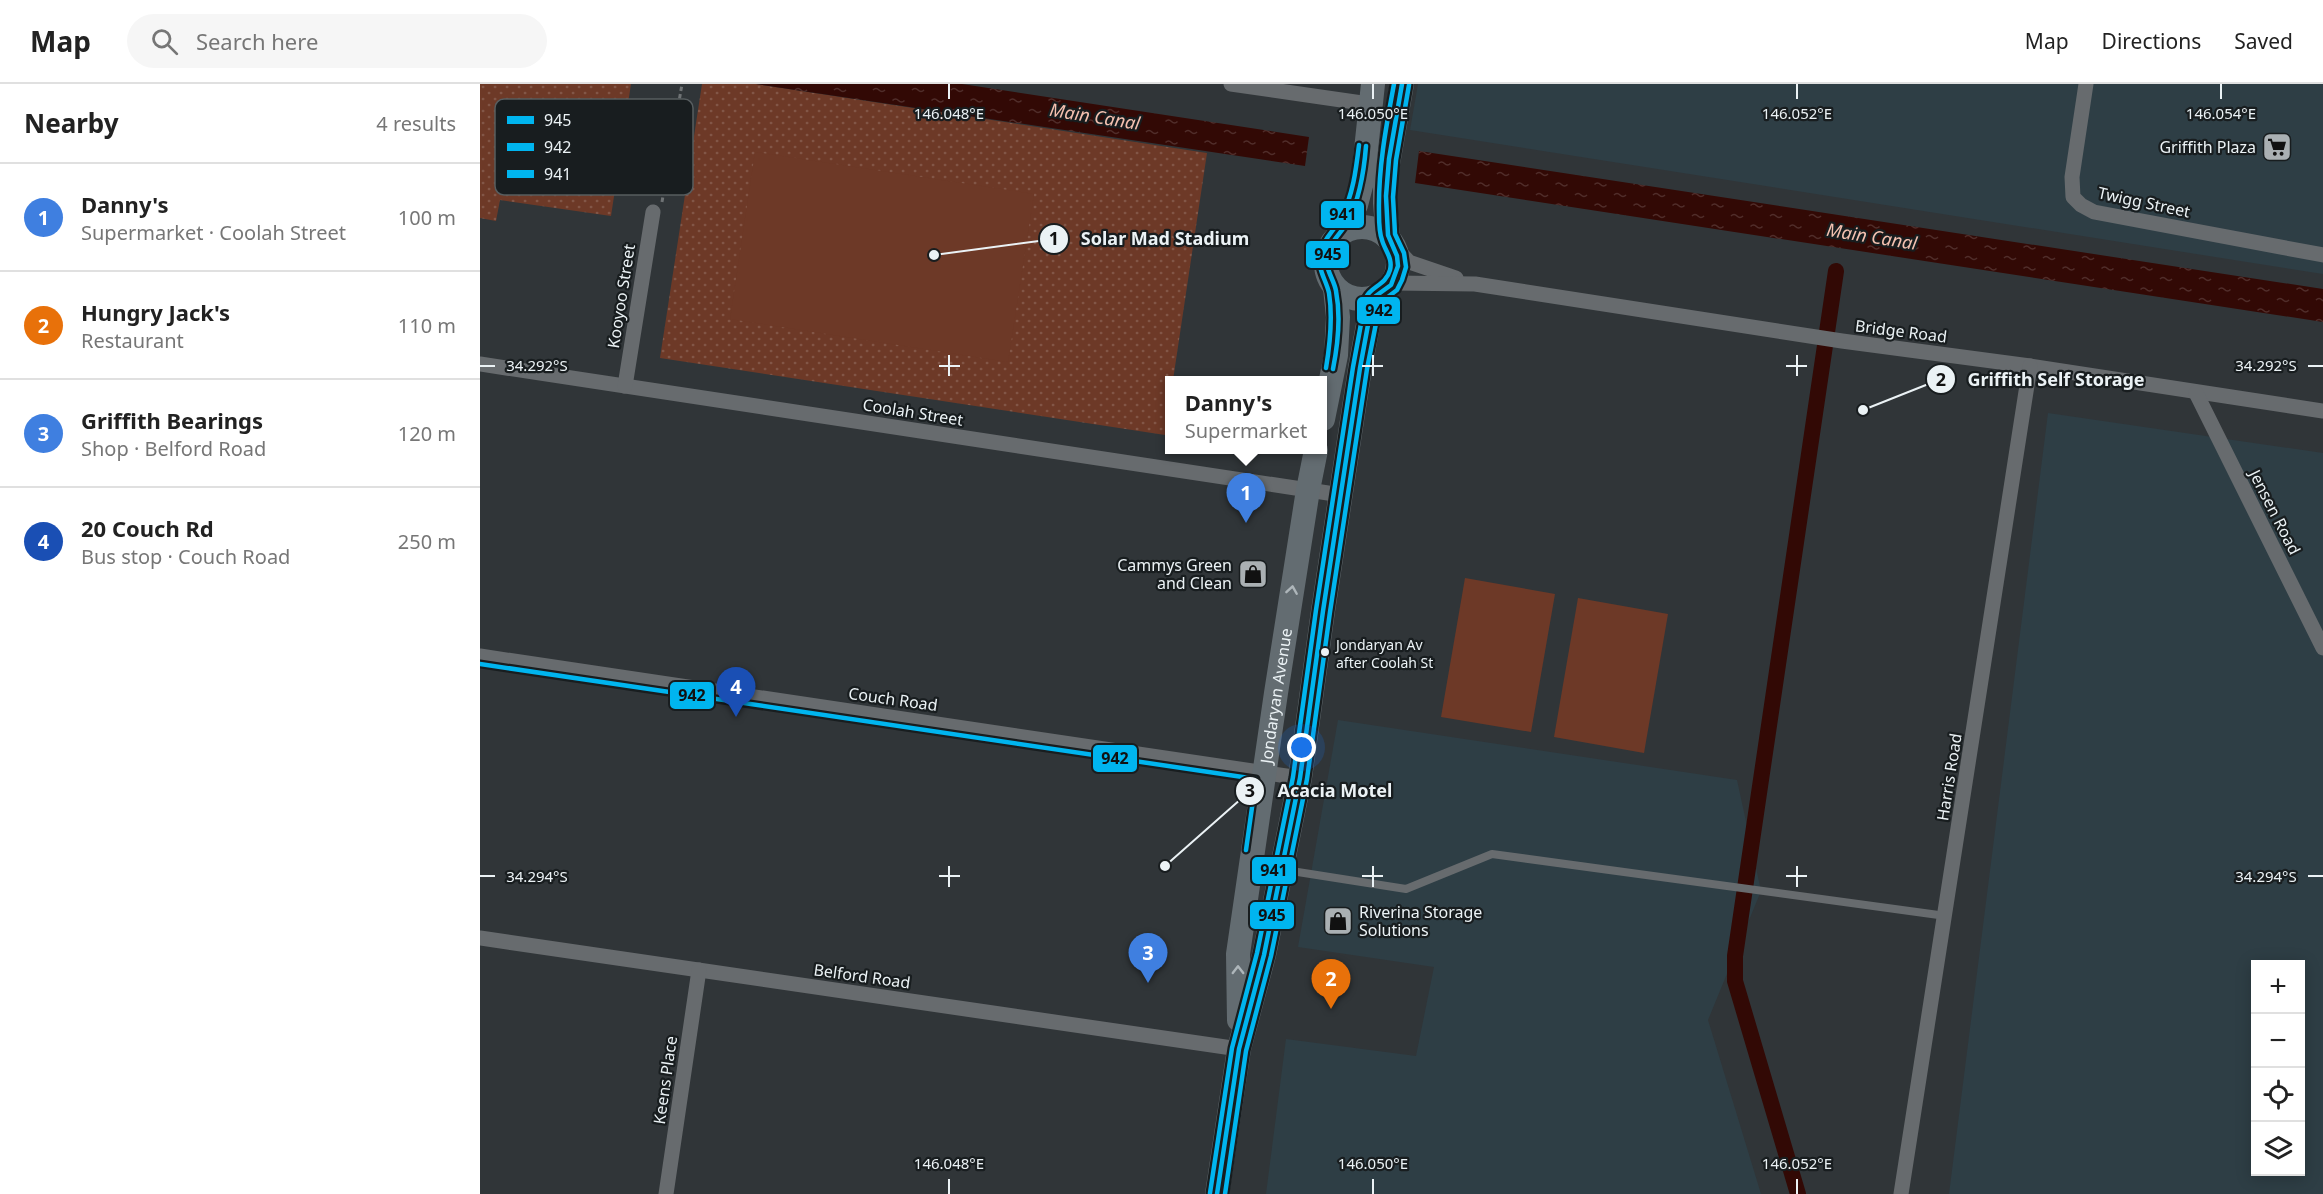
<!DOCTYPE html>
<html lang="en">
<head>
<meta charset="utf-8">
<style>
	:root { --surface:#fff; --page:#f6f6f6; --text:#222; --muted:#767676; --line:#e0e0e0; --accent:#5f6263 }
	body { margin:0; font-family:"Noto Sans",sans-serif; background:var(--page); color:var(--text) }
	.controls { position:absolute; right:18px; bottom:18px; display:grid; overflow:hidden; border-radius:0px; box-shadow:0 3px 15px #0003 }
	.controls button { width:54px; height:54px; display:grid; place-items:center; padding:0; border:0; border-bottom:2px solid var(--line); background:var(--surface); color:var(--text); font:30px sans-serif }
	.you { position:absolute; left:822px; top:664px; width:21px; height:21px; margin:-15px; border:4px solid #fff; border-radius:50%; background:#1a73e8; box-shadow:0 0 0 9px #1a73e833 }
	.badge { display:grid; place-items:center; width:39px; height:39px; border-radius:50%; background:var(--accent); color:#fff; font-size:20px; font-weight:700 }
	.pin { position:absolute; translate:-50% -50px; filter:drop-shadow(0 2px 3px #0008) }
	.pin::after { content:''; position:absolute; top:32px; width:21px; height:18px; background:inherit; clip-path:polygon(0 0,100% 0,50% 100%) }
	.popup { position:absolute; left:685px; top:292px; width:162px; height:78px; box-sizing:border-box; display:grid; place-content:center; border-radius:0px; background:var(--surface); filter:drop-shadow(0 2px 4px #0005); font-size:20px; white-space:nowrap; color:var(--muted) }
	.popup b { font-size:22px; color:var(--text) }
	.popup::after { content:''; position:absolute; left:50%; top:100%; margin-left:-12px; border:12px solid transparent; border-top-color:var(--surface) }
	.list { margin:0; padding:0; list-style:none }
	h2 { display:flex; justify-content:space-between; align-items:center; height:78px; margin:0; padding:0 24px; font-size:26px }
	h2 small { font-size:20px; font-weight:400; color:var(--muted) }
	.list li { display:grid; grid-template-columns:39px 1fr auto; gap:18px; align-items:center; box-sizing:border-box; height:108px; padding:0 24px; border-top:2px solid var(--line) }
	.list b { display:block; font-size:22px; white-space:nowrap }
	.list p { margin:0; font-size:20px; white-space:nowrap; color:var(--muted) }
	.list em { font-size:20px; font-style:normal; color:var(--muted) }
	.icon { flex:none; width:33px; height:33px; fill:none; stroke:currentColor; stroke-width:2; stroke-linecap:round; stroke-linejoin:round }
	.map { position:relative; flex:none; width:1843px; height:1110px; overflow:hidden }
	header { display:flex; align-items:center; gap:36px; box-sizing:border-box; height:84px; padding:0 30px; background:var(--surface); border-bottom:2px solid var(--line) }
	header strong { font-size:28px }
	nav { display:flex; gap:33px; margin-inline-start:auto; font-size:21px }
	.search { width:420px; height:54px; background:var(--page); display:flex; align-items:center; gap:15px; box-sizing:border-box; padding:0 21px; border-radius:33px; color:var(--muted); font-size:22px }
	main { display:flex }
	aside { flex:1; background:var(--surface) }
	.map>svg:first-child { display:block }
	.built { fill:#2e3e45; fill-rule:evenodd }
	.park { fill:url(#park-dots) }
	.pitch { fill:#6d3927 }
	.water { fill:url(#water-ripples) }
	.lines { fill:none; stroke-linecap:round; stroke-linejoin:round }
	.canal { stroke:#320905; stroke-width:16 }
	.path { stroke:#6f7375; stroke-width:3; stroke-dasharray:4.5 3; stroke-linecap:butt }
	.service { stroke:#676b6e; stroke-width:8 }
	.minor { stroke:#676b6e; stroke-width:15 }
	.primary { stroke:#636c71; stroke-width:24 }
	.bus-1-casing { stroke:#181d1f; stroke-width:9 }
	.bus-2-casing { stroke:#181d1f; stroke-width:9 }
	.bus-3-casing { stroke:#181d1f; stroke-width:9 }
	.bus-1 { stroke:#00b5ef; stroke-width:4.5 }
	.bus-2 { stroke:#00b5ef; stroke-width:4.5 }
	.bus-3 { stroke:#00b5ef; stroke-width:4.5 }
	.oneway { stroke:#aeb6ba }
	.ticks { fill:none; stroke:#ebf2f5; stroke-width:2 }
	.bus-dot { fill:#ebf2f5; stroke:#181d1f; stroke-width:2 }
	.labels { text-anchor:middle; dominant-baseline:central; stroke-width:4.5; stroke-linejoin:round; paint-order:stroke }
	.bus-label { font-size:14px; fill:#ebf2f5; stroke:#181d1f; text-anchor:start }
	.poi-label { font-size:16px; fill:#ebf2f5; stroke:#181d1f; text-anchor:end }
	.street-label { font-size:16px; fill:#ebf2f5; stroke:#181d1f }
	.water-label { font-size:18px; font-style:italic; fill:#f4c1b0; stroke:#181d1f }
	.key { fill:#181d1f; stroke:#575d5f; stroke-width:1.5 }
	.key-label { font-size:16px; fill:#ebf2f5 }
	.ticks-label { font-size:15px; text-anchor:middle; fill:#ebf2f5; stroke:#181d1f; stroke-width:4.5; stroke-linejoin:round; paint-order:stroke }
	.leader { fill:none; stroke:#ebf2f5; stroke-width:2 }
	.callout-dot { fill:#ebf2f5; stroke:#181d1f; stroke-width:2 }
	.mark-label { font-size:18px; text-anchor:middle; font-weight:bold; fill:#111 }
	.callout-label { font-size:18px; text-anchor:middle; font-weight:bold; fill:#ebf2f5; stroke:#181d1f; stroke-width:4.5; stroke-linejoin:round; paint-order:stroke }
	.line-badge { stroke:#181d1f; stroke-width:2 }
	.pale-badge-label { font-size:16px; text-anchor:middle; font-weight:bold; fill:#111 }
</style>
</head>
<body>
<header>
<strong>Map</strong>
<div class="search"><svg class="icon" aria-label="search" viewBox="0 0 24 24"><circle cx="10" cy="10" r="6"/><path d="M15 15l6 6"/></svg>Search here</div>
<nav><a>Map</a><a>Directions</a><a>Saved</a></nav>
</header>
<main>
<aside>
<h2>Nearby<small>4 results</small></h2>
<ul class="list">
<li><span class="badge" style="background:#3f7fe0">1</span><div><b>Danny's</b><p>Supermarket · Coolah Street</p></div><em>100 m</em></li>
<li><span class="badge" style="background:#e8710a">2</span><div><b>Hungry Jack's</b><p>Restaurant</p></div><em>110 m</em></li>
<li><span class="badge" style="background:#3f7fe0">3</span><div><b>Griffith Bearings</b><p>Shop · Belford Road</p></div><em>120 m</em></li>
<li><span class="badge" style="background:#1a4fb4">4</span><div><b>20 Couch Rd</b><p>Bus stop · Couch Road</p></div><em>250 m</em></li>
</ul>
</aside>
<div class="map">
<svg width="1843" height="1110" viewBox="0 0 1843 1110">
	<defs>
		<pattern id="park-dots" width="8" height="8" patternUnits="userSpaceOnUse" patternTransform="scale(1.5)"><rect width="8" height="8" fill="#6d3927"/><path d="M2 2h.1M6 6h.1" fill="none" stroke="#825647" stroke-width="1.8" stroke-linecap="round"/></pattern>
		<pattern id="water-ripples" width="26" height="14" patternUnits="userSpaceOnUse" patternTransform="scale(1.5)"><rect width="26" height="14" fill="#320905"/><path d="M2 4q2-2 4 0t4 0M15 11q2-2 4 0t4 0" fill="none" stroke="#502d2a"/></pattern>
	</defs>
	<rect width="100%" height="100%" fill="#303538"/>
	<g class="built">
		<path d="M938,0h905v190l-913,-144z"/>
		<path d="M1568,329l275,40v741h-374zM1776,880h44v208h-44z"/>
		<path d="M858,636l399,60 24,111 -53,129 53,174h-495l20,-155 130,17 18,-89 -136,-20z"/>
	</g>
	<g class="park">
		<path d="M0,0h151l-20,132 -111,-16 -4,21 -16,-3z"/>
		<path d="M222,0h54l451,69 -34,227h-3l-1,26 -4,29 -505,-77z"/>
	</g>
	<g class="pitch">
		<path d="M275,68l279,42 -26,168 -278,-43z"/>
		<path d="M985,494l90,16 -24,138 -90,-15z"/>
		<path d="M1098,514l90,16 -24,139 -90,-16z"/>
	</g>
	<g class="water">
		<path d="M276,0h206l347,53 -4,29z"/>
		<path d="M939,67l904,138v33l-908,-139z"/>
	</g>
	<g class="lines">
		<path class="canal" d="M1318,1110l-63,-213v-25l101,-685"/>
		<path class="path" d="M182,118l20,-118"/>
		<path class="service" d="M805,786l121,19 86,-35 454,62"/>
		<g class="minor">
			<path d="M751,0l138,20"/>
			<path d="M1606,0l-14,93 1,20 8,8 13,7 229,43"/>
			<path d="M916,164l13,14 47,16"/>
			<path d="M913,199l82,1 367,57 188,25 293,45"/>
			<path d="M0,280l861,131"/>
			<path d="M145,302l28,-174"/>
			<path d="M1716,309l127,255"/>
			<path d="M0,572l820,122"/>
			<path d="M0,854l759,111"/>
			<path d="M186,1110l33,-224"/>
			<path d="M1421,1110l129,-828"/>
		</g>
		<g class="primary">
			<circle cx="882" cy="179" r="36"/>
			<path d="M861,150l15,-29 7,-27 10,-94"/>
			<path d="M908,154l-3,-35v-22l17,-97"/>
			<path d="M843,335l13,-64 2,-38 -3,-29"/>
			<path id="s1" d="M759,936l-1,-66 38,-261 32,-203 8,-40"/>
			<path d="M737,1110l22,-145 25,-94 36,-177 23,-167 37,-243 13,-70"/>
		</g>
		<g class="bus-1-casing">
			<g id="bus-1">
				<path d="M853,285c5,-25 8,-52 3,-78 -2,-12 -11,-21 -9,-34 2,-15 14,-23 21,-36 12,-23 16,-49 18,-75"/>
				<path d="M737,1110l22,-145 25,-94 36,-177 23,-167 37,-243 13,-70 18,-13 7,-19 -1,-10 -9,-21 -2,-39 3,-37 13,-75"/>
			</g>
		</g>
		<g class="bus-2-casing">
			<g id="bus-2">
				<path d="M0,580l776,115 -10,71"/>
				<path d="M745,1110l21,-143 25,-95 36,-177 23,-167 37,-243 13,-66 17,-13 5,-10 4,-13 -2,-14 -9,-19 -2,-37 3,-37 13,-75"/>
			</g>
		</g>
		<g class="bus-3-casing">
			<g id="bus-3">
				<path d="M846,284c4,-24 7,-50 3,-75 -3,-14 -12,-23 -9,-40 3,-14 15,-23 21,-35 12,-23 15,-48 18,-73"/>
				<path d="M730,1109l22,-145 25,-95 36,-176 23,-167 37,-243 13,-70c6,-11 20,-12 24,-27 3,-12 -5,-19 -8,-30 -3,-8 -3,-19 -3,-27 -1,-44 7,-86 15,-129"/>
			</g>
		</g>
		<use href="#bus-1" class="bus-1"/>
		<use href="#bus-2" class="bus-2"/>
		<use href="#bus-3" class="bus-3"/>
	</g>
	<defs><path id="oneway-chevron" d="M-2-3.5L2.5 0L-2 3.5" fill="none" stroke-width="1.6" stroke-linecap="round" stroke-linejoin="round" transform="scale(1.5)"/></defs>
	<g class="oneway">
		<use href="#oneway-chevron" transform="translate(812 506) rotate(-81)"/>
		<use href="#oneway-chevron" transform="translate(758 886) rotate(-90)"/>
	</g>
	<path class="ticks" d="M469,0v15M893,0v15M1317,0v15M1741,0v15M469,271v21M893,271v21M1317,271v21M0,282h15M459,282h21M882,282h21M1306,282h21M1828,282h15M469,782v21M893,782v21M1317,782v21M0,792h15M459,792h21M882,792h21M1306,792h21M1828,792h15M469,1095v15M893,1095v15M1317,1095v15"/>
	<defs>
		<g id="supermarket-square" transform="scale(1.5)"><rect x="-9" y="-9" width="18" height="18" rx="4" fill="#aab0b3" stroke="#181d1f"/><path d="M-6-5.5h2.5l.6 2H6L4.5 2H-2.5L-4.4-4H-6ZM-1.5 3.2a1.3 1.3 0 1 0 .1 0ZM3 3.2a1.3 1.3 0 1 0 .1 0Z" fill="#111"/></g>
		<g id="shop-square" transform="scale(1.5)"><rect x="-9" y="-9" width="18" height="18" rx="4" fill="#aab0b3" stroke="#181d1f"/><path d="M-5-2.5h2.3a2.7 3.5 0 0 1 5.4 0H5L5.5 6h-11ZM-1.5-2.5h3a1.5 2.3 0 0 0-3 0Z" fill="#111"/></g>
	</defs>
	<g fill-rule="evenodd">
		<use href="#supermarket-square" x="1797" y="63"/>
		<use href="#shop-square" x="773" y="490"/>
		<use href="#shop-square" x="858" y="837"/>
	</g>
	<circle class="bus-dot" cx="845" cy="568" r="5"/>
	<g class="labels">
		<g class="bus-label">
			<text x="856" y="560">Jondaryan Av<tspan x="856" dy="18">after Coolah St</tspan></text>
		</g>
		<g class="poi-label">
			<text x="1776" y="63">Griffith Plaza</text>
			<text x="752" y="481">Cammys Green<tspan x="752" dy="18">and Clean</tspan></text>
			<text x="879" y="828" text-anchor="start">Riverina Storage<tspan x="879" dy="18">Solutions</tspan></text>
		</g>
		<g class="street-label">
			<text transform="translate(1664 118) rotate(12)">Twigg Street</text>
			<text transform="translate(141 212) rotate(-81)">Kooyoo Street</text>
			<text transform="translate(1421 247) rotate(7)">Bridge Road</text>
			<text transform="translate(433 328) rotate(9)">Coolah Street</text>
			<text transform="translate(1795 428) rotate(63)">Jensen Road</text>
			<text stroke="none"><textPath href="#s1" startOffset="327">Jondaryan Avenue</textPath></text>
			<text transform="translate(413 615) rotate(8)">Couch Road</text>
			<text transform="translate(1469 693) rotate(-81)">Harris Road</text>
			<text transform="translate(382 892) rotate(8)">Belford Road</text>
			<text transform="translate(185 996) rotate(-82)">Keens Place</text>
		</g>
		<g class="water-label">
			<text transform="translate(615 32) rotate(9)">Main Canal</text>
			<text transform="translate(1392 152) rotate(9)">Main Canal</text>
		</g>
	</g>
	<rect x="15" y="15" width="198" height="96" rx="9" class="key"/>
	<rect x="27" y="32" width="27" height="8" fill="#00b5ef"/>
	<rect x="27" y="59" width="27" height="8" fill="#00b5ef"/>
	<rect x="27" y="86" width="27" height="8" fill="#00b5ef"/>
	<g class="key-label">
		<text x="64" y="42">945</text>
		<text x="64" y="69">942</text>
		<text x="64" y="96">941</text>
	</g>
	<g class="ticks-label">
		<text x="469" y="35">146.048°E</text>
		<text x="893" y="35">146.050°E</text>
		<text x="1317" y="35">146.052°E</text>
		<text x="1741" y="35">146.054°E</text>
		<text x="57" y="287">34.292°S</text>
		<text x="1786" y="287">34.292°S</text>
		<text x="57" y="798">34.294°S</text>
		<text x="1786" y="798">34.294°S</text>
		<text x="469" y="1085">146.048°E</text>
		<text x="893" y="1085">146.050°E</text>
		<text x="1317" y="1085">146.052°E</text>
	</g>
	<path class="leader" d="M454 171L574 155M1383 326L1461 295M685 782L770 707"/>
	<g class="callout-dot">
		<circle cx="454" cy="171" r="6"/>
		<circle cx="1383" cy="326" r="6"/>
		<circle cx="685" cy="782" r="6"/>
		<circle cx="574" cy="155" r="15"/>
		<circle cx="1461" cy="295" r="15"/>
		<circle cx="770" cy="707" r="15"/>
	</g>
	<g class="mark-label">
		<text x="574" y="161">1</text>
		<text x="1461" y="302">2</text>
		<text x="770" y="713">3</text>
	</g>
	<g class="callout-label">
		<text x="685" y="161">Solar Mad Stadium</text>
		<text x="1576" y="302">Griffith Self Storage</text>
		<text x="855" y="713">Acacia Motel</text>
	</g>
	<g class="line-badge">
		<rect x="840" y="116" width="45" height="29" rx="6" fill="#00b5ef"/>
		<rect x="825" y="156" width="45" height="29" rx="6" fill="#00b5ef"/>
		<rect x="876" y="212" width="45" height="29" rx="6" fill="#00b5ef"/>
		<rect x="189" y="597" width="46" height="29" rx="6" fill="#00b5ef"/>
		<rect x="612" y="660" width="46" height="29" rx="6" fill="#00b5ef"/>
		<rect x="771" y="772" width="46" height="29" rx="6" fill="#00b5ef"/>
		<rect x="769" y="817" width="46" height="29" rx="6" fill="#00b5ef"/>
	</g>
	<g class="pale-badge-label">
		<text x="863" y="136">941</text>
		<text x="848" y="176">945</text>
		<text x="899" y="232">942</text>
		<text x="212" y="617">942</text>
		<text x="635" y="680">942</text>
		<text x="794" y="792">941</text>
		<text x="792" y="837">945</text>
	</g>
</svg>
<div class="controls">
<button>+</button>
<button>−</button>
<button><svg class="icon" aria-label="locate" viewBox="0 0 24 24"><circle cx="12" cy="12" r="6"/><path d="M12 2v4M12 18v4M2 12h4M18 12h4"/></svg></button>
<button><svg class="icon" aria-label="layers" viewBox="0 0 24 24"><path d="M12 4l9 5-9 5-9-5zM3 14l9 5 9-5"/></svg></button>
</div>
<div class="you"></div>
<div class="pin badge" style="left:766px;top:439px;background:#3f7fe0">1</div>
<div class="popup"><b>Danny's</b>Supermarket</div>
<div class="pin badge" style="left:851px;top:925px;background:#e8710a">2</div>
<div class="pin badge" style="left:668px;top:899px;background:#3f7fe0">3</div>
<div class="pin badge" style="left:256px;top:633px;background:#1a4fb4">4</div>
</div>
</main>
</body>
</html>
